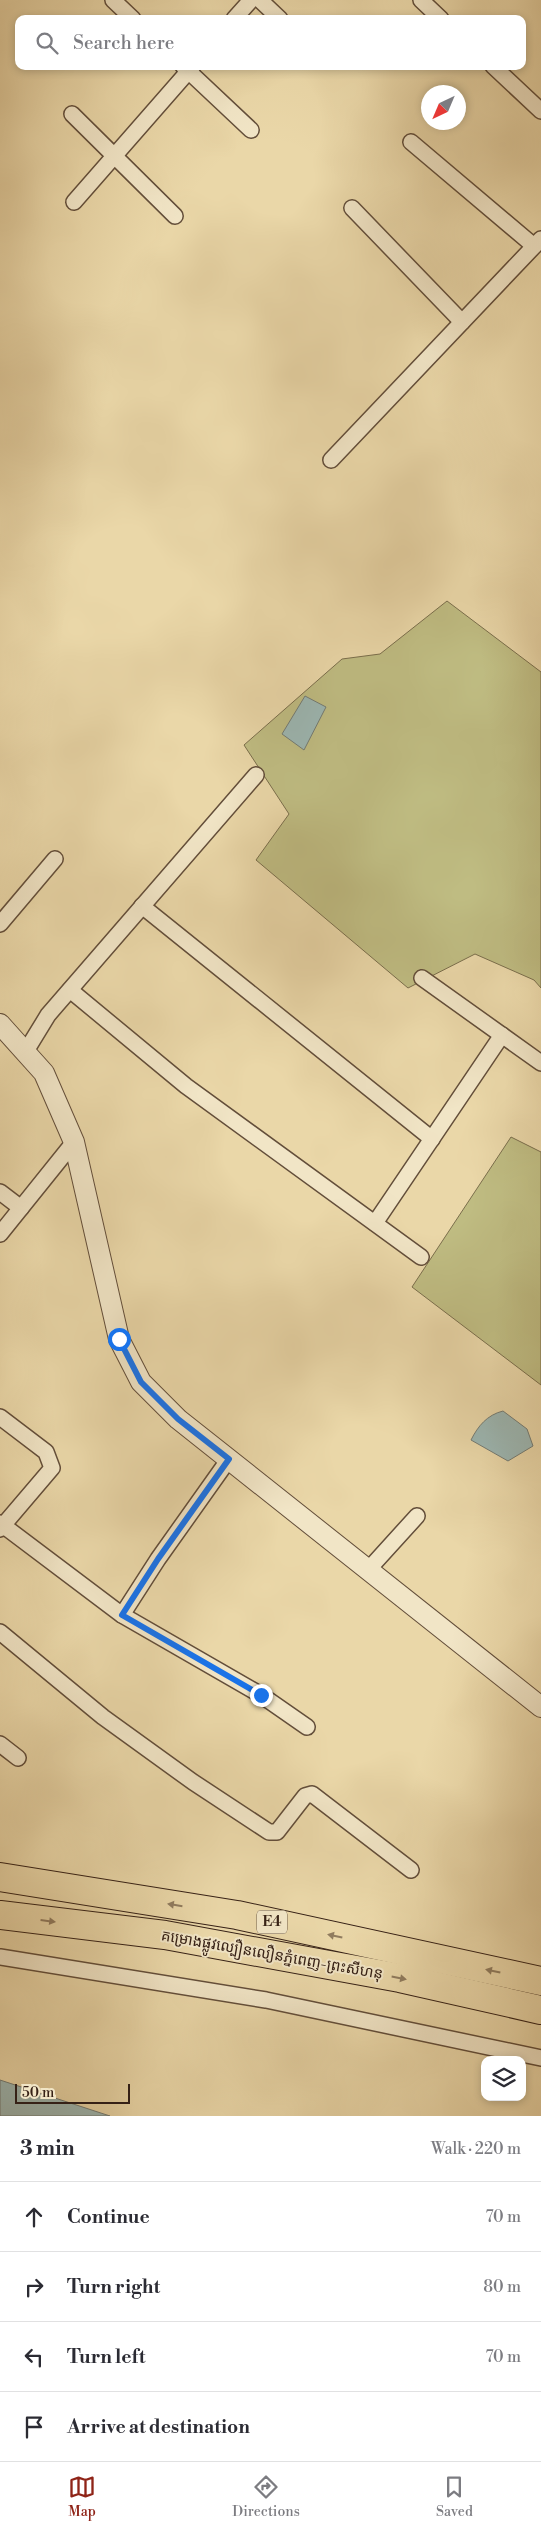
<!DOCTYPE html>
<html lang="en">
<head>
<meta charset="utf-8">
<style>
	:root { --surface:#fff; --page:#f2f2f3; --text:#2b2b33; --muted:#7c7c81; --line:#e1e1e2; --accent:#8f2418 }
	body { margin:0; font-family:"Libre Bodoni","Noto Sans Khmer",serif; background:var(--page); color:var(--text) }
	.controls { position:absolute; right:15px; bottom:15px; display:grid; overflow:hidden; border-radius:10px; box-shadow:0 2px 8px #0003 }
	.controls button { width:45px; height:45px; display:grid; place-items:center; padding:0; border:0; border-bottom:1px solid var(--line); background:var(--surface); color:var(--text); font:25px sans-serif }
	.compass { position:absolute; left:421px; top:85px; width:45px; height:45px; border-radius:50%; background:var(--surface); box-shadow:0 2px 8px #0003; rotate:224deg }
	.scale { position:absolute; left:15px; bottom:12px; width:115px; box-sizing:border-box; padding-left:5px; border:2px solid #362116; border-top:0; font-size:14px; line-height:18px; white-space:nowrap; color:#362116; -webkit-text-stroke:4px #f1e5c6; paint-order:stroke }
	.stop { position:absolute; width:15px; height:15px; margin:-11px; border:4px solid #1a73e8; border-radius:50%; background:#fff }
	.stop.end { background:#1a73e8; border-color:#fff; box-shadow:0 1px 5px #0008 }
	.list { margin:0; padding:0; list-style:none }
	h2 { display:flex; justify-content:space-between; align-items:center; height:65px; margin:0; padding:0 20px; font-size:21px }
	h2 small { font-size:16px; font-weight:400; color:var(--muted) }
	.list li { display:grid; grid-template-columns:32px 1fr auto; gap:15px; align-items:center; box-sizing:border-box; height:70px; padding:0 20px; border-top:1px solid var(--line) }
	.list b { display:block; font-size:19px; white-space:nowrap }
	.list em { font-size:16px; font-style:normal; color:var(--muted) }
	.icon { flex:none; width:28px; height:28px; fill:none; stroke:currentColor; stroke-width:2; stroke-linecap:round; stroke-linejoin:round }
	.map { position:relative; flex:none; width:541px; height:2116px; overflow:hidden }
	.search { position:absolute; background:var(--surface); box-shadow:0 2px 8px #0003; left:15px; right:15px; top:15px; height:55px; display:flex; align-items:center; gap:12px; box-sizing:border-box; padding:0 18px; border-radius:10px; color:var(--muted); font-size:19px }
	.sheet { height:345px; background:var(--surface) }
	nav { display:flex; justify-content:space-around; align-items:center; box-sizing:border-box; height:70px; border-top:1px solid var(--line); background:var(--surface); font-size:14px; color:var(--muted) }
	nav a { display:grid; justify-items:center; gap:2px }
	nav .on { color:var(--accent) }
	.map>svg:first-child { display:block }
	.green { fill:#bfbc82; stroke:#7a6e4c }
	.water { fill:#9cb7b3; stroke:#737b74 }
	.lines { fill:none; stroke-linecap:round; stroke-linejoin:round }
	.minor-casing { stroke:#634e3a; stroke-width:18 }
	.tertiary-casing { stroke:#634e3a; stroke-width:22 }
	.motorway-casing { stroke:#362116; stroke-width:30 }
	.minor { stroke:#f1e5c6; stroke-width:15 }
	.tertiary { stroke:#f1e5c6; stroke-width:20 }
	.motorway { stroke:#ead7a8; stroke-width:28 }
	.oneway { fill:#907c5f }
	.route { stroke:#1a73e8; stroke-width:6 }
	.labels { text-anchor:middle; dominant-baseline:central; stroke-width:4; stroke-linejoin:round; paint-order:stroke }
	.shield { fill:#f1e5c6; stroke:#6e5c4b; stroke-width:1 }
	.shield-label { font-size:14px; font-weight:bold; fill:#362116 }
	.street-label { font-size:15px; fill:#362116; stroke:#f1e5c6 }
</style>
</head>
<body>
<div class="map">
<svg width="541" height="2116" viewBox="0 0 541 2116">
	<rect width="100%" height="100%" fill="#ead7a8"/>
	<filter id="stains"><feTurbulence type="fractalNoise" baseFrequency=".004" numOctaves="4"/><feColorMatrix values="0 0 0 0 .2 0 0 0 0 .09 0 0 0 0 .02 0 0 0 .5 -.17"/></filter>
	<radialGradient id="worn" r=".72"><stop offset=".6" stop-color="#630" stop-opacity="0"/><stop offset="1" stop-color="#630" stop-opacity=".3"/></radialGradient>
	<g class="green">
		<path d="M447,601l94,71v316l-7,-8 -59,-26 -67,34 -152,-128 33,-46 -45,-69 98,-86 38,-5z"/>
		<path d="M511,1137l30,15v233l-129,-98z"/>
	</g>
	<g class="water">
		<path d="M305,696l21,11 -22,43 -22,-16z"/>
		<path d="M503,1411l24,18 6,17 -25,15 -37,-21c7,-14 16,-25 32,-29z"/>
		<path d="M0,2080l110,36h-110z"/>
	</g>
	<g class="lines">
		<g class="minor-casing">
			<g id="minor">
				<path d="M113,0l20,19"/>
				<path d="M260,0l20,19"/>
				<path d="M421,0l20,19"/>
				<path d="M234,19l17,-19"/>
				<path d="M183,66l68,64"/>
				<path d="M493,66l48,45"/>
				<path d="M72,114l103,102"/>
				<path d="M411,142l123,104"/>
				<path d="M74,202l119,-136"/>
				<path d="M352,208l110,114"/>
				<path d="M331,460l210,-221"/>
				<path d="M142,906l290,233"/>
				<path d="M0,924l55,-65"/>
				<path d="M422,978l119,85"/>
				<path d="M70,990l116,96 235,171"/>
				<path d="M26,1051l22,-36 208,-240"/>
				<path d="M0,1192l21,16"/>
				<path d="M375,1223l127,-188"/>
				<path d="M0,1234l74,-92"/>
				<path d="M0,1417l46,35 6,16 -52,61"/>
				<path d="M0,1523l122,92 139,80 46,32"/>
				<path d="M368,1570l49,-54"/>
				<path d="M122,1615l36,-56 71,-100"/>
				<path d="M0,1632l103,85 90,65 76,50h8l28,-36 7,-2 99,76"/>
				<path d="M0,1744l18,14"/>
				<path d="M0,1957l266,43 275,58"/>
			</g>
		</g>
		<g class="tertiary-casing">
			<path id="tertiary" d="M0,1024l44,49 30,69 45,197 22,43 37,37 363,288"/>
		</g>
		<g class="motorway-casing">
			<g id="motorway">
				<path d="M0,1877l237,38 304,66"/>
				<path d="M0,1915l165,20 235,43 141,32"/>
			</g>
		</g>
		<use href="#minor" class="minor"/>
		<use href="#tertiary" class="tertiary"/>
		<use href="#motorway" class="motorway"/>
	</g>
	<defs><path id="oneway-solid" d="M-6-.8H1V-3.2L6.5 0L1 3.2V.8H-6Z" transform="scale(1.25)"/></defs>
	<g class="oneway">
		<use href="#oneway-solid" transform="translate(175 1905) rotate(-171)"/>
		<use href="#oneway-solid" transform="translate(48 1921) rotate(7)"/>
		<use href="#oneway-solid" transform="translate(335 1936) rotate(-168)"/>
		<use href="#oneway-solid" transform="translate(493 1971) rotate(-168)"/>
		<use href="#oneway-solid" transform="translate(399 1978) rotate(11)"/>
	</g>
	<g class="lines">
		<path class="route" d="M119,1339l22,43 37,37 51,40 -71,100 -36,56 139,80"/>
	</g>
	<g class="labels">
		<rect class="shield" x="257" y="1910.5" width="30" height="23" rx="4"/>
		<g class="shield-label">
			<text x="272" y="1922">E4</text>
		</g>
		<g class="street-label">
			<text transform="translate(272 1955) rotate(10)">គម្រោងផ្លូវល្បឿនលឿនភ្នំពេញ-ព្រះសីហនុ</text>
		</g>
	</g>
	<rect width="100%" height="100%" filter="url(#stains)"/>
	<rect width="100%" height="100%" fill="url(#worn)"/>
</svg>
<div class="controls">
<button><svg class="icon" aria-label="layers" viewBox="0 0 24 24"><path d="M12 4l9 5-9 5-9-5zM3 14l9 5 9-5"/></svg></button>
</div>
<svg class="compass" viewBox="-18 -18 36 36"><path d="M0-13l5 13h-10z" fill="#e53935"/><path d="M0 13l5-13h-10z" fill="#7c7c81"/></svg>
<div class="scale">50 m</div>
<div class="stop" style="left:119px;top:1339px"></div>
<div class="stop end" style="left:261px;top:1695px"></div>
<div class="search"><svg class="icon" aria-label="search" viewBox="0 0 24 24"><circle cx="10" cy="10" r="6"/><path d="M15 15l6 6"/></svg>Search here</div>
</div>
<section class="sheet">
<h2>3 min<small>Walk · 220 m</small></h2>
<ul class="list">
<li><svg class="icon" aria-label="ahead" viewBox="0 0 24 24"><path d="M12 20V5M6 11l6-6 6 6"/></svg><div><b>Continue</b></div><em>70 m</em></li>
<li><svg class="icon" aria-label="right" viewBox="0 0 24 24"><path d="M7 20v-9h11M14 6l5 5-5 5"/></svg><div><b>Turn right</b></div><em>80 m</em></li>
<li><svg class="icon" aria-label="left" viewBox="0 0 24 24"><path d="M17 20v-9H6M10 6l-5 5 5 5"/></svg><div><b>Turn left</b></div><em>70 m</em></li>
<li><svg class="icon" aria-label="arrive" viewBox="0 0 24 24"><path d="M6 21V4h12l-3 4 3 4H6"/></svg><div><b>Arrive at destination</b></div></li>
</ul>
</section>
<nav>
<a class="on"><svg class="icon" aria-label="map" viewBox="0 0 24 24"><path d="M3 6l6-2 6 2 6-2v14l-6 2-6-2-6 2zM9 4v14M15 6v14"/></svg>Map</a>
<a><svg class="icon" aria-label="directions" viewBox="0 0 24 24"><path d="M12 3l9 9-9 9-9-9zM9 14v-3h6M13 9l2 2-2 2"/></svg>Directions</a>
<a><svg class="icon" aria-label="saved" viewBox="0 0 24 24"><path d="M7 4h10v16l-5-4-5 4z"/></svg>Saved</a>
</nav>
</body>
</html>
